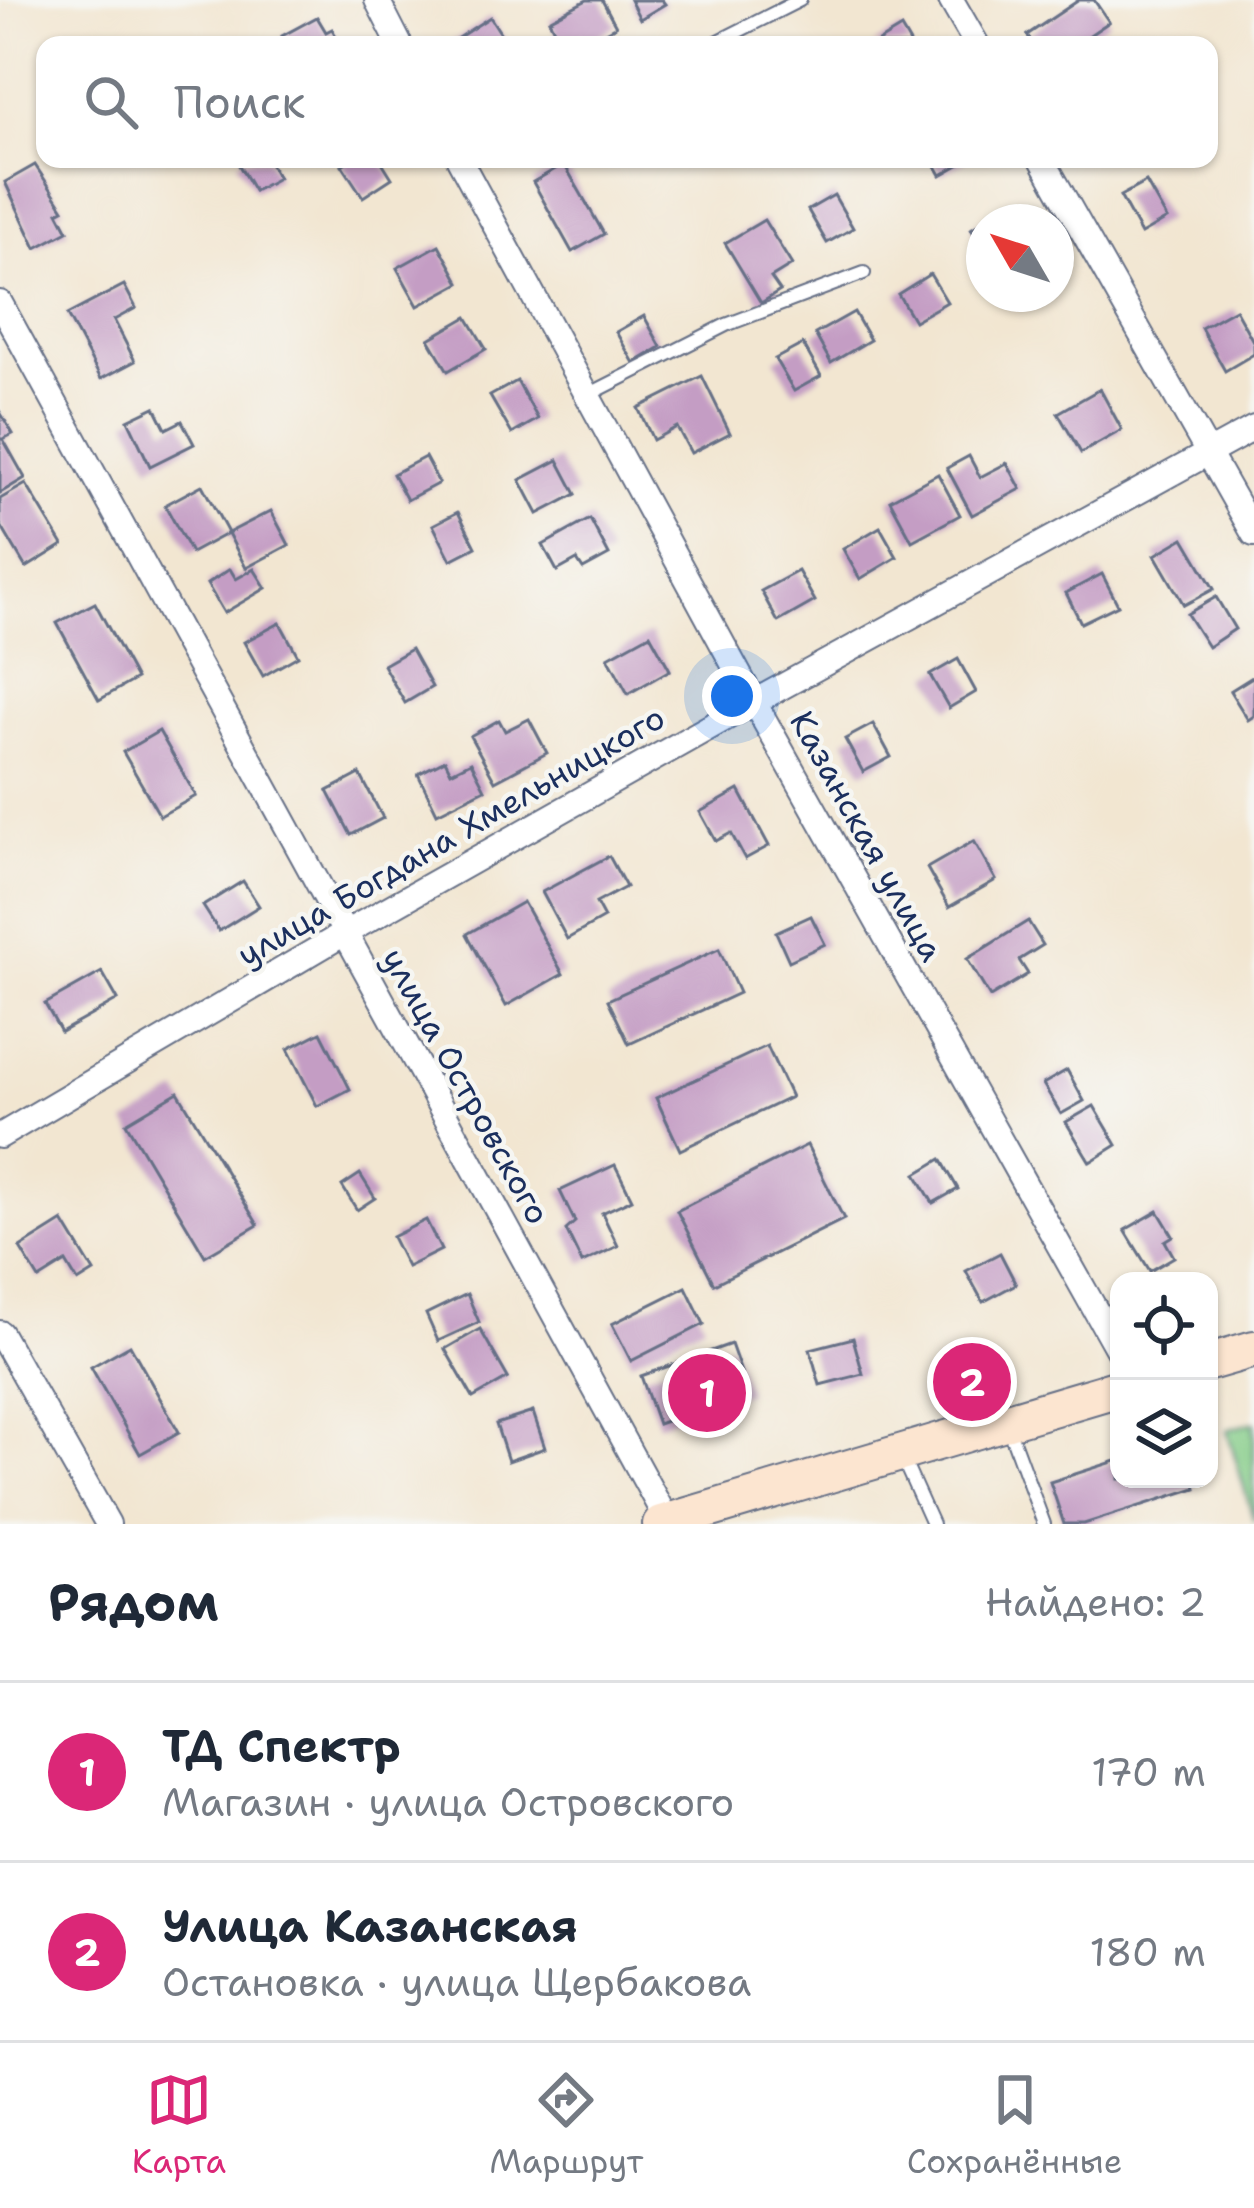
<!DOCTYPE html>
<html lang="ru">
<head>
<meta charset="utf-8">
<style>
	:root { --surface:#fff; --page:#f6f6f7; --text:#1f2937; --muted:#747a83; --line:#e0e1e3; --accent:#db2777 }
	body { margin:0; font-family:"Shantell Sans",sans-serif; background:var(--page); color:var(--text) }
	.controls { position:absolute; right:36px; bottom:36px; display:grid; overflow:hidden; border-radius:24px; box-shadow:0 3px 9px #0004 }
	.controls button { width:108px; height:108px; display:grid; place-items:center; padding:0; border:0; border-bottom:3px solid var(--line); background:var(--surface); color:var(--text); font:60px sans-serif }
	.compass { position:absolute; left:966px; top:204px; width:108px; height:108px; border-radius:50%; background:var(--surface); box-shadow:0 3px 9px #0004; rotate:309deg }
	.you { position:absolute; left:732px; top:696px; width:42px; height:42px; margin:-30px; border:9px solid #fff; border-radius:50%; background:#1a73e8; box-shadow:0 0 0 18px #1a73e833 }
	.badge { display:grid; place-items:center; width:78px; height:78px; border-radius:50%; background:var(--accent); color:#fff; font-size:39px; font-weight:700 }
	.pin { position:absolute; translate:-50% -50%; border:6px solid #fff; box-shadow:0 3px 12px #0006 }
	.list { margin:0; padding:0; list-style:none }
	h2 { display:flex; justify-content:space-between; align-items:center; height:156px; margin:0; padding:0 48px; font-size:51px }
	h2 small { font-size:39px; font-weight:400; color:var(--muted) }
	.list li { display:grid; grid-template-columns:78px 1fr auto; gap:36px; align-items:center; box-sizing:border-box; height:180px; padding:0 48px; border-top:3px solid var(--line) }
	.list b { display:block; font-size:45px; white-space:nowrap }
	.list p { margin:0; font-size:39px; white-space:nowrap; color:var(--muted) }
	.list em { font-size:39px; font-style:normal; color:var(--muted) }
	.icon { flex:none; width:66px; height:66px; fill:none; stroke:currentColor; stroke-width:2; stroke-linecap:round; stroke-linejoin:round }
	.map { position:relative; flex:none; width:1254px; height:1524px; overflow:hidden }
	.search { position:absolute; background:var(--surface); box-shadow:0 3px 9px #0004; left:36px; right:36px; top:36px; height:132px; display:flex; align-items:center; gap:30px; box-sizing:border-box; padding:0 42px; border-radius:24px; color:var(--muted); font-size:45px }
	.sheet { height:516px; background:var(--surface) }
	nav { display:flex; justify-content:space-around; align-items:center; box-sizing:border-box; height:168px; border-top:3px solid var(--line); background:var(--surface); font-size:33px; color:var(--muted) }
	nav a { display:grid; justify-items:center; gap:6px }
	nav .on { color:var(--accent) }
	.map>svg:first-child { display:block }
	.green { fill:#84cc87; stroke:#507e72; stroke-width:3 }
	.building { fill:#c49dc4 }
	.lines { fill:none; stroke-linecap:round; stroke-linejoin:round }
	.lane-casing { stroke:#666f86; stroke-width:16 }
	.street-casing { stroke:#666f86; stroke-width:28 }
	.secondary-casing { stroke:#666f86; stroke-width:40 }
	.lane { stroke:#fff; stroke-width:12 }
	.street { stroke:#fff; stroke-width:24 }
	.secondary { stroke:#fce5d0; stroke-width:36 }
	.labels { text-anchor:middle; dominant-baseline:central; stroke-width:9; stroke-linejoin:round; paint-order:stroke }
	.street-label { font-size:33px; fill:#1b2f5e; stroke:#f6f6f2 }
</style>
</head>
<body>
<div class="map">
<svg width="1254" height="1524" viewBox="0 0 1254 1524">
	<rect width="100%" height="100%" fill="#f6f6f2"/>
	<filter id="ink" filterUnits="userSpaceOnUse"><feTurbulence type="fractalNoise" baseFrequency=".00833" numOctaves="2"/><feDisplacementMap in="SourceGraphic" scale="24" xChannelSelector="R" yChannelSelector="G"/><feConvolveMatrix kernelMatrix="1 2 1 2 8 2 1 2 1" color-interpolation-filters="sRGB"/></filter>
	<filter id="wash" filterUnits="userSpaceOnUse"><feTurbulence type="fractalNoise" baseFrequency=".004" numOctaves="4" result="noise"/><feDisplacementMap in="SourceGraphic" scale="48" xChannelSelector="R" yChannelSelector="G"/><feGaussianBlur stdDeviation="2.7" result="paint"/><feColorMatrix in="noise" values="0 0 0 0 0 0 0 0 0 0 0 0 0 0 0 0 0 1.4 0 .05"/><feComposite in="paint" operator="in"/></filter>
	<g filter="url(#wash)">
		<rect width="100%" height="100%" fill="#f2e6d1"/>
		<path class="green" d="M1254,1422v99l-27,-91z"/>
		<g id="blocks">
			<g class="building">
				<path d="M587,0h15l14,26 -35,19h-19l-13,-25z"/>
				<path d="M630,0h32l3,4 -25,15z"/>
				<path d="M1079,0h15l15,22 -34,23h-41l-7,-10z"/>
				<path d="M317,17l9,15 6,-3 9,16h-55l-4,-9z"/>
				<path d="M490,17l18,28h-61z"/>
				<path d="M901,28l10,17h-38z"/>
				<path d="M243,159h24l11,19 -24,13 -17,-29z"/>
				<path d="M351,159h29l12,19 -29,19 -21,-32z"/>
				<path d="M932,159h37l-28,16z"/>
				<path d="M564,164l40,70 -32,18 -39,-70z"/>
				<path d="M35,165l29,44 -6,3 10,19 -32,17 -31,-66z"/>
				<path d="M1146,182l21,37 -26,15 -21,-38z"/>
				<path d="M834,195l19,33 -26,15 -19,-33z"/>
				<path d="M999,211l7,11h-22v27l-13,-20z"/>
				<path d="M764,220l28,45 -21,13 9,13 -19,12 -36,-60z"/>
				<path d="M439,245l21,38 -42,23 -21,-38z"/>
				<path d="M930,274l17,28 -33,19 -16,-27z"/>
				<path d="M124,285l12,23 -22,12 21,41 -34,18 -34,-64z"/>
				<path d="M1235,309l19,34v11l-29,17 -24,-43z"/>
				<path d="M854,312l16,28 -39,23 -16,-29z"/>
				<path d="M644,316l17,31 -27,16 -18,-31z"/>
				<path d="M467,317l19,32 -38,22 -19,-32z"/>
				<path d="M803,344l18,32 -27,15 -19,-32z"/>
				<path d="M702,376l28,57 -39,20 -14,-26 -24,13 -15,-32z"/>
				<path d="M517,381l21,38 -26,15 -22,-38z"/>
				<path d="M1100,389l22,41 -41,23 -23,-40z"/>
				<path d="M155,407l11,22 16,-8 12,23 -44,22 -22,-46z"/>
				<path d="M0,412l13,22 -10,5 22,39 -25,15z"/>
				<path d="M969,456l11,21 27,-14 14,26 -49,26 -25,-47z"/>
				<path d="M425,457l14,26 -32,17 -14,-26z"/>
				<path d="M558,460l18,34 -38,20 -18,-34z"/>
				<path d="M938,474l22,41 -48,26 -22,-41z"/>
				<path d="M26,484l37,61 -37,23 -26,-44v-25z"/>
				<path d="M202,485l26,48 43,-22 18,34 -43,23 -18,-35 -37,20 -26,-48z"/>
				<path d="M458,512l18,35 -25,13 -18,-35z"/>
				<path d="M590,519l19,36 -26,14 -6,-9 -20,11 -14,-26z"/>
				<path d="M880,527l17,30 -37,22 -17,-30z"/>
				<path d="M1184,538l30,51 -30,16 -29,-50z"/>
				<path d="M230,569l6,10 18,-10 12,19 -42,25 -17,-29z"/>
				<path d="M798,571l17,30 -37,21 -17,-31z"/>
				<path d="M1102,574l16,31 -37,18 -15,-30z"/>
				<path d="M1216,597l19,32 -27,18 -21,-33z"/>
				<path d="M95,603l41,76 -37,21 -42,-77z"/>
				<path d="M280,623l18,33 -35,20 -19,-34z"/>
				<path d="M650,634l20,36 -42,24 -20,-37z"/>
				<path d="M411,649l21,38 -27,16 -22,-38z"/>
				<path d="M958,659l18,33 -27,16 -19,-33z"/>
				<path d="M1254,676v40l-6,4 -18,-29z"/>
				<path d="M529,719l18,34 -52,28 -25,-45 29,-16 6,11z"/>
				<path d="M873,724l18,33 -28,15 -18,-33z"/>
				<path d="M159,731l37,65 -36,20 -37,-64z"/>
				<path d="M445,760l6,12 20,-10 14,27 -48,24 -19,-39z"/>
				<path d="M360,774l23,44 -32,17 -23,-44z"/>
				<path d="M739,790l30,56 -24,13 -14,-26 -15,8 -16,-29z"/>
				<path d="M974,841l22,39 -47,27 -22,-39z"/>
				<path d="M609,856l17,31 -30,16 8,15 -37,21 -25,-47z"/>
				<path d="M243,881l16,25 -40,25 -16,-25z"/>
				<path d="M523,902l40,72 -57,32 -39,-72z"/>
				<path d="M811,916l14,28 -36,17 -13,-29z"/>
				<path d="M1028,921l15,24 -24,15 9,14 -38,23 -23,-38z"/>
				<path d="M719,949l20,44 -110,51 -21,-44z"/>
				<path d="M102,972l16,28 -57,32 -16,-28z"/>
				<path d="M321,1032l29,57 -33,17 -29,-57z"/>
				<path d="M767,1046l24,51 -111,53 -24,-52z"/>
				<path d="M1067,1070l17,31 -23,13 -18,-30z"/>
				<path d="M178,1092l80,133 -53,31 -79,-133z"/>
				<path d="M1094,1106l23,39 -27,17 -24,-40z"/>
				<path d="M807,1145l37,74 -130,65 -37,-73z"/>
				<path d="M941,1159l17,30 -25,14 -17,-29z"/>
				<path d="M615,1165l17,34 -30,14 16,33 -36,17 -16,-33 9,-8 -15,-31z"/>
				<path d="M360,1174l15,24 -18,12 -15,-24z"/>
				<path d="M1158,1211l15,25 -8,5 9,16 -24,14 -25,-41z"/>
				<path d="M426,1220l15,30 -34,17 -15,-30z"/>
				<path d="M63,1221l31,51 -16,10 -12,-20 -27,17 -19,-31z"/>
				<path d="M1000,1253l16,31 -33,18 -17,-31z"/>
				<path d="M686,1287l18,37 -73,37 -19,-37z"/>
				<path d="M467,1294l12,28 -41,19 -12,-27z"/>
				<path d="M480,1329l28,49 -35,20 -28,-49z"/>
				<path d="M853,1338l10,36 -43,11 -10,-36z"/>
				<path d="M731,1344l17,48 -90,32 -17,-48z"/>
				<path d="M130,1345l49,87 -39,22 -49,-87z"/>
				<path d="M533,1412l12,36 -37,13 -12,-37z"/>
				<path d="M1119,1460v19h75l2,9 -112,36h-20l-14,-42z"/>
			</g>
		</g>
	</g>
	<g filter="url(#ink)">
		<use href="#blocks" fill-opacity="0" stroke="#666f86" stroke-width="3"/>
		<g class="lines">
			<g class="lane-casing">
				<g id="lane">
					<path d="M711,45l89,-45"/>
					<path d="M588,395l138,-70 138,-52"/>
					<path d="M1007,1424l37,100"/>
					<path d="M901,1455l31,69"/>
				</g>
			</g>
			<g class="street-casing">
				<g id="street">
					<path d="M377,0l23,45"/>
					<path d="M951,0l26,45"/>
					<path d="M459,159l295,543 365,650"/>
					<path d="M1042,159l212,375"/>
					<path d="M0,303l668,1219"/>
					<path d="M0,1136l345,-203 409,-231 500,-274"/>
					<path d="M0,1333l108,191"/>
				</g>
			</g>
			<g class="secondary-casing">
				<g id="secondary">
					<path d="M1209,1362l45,-13"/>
					<path d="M661,1524l458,-136"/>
				</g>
			</g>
			<use href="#lane" class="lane"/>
			<use href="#street" class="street"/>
			<use href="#secondary" class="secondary"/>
		</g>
	</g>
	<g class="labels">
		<g class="street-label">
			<text transform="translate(451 836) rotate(-30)">улица Богдана Хмельницкого</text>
			<text transform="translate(867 836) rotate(61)">Казанская улица</text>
			<text transform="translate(466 1086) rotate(61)">улица Островского</text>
		</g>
	</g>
</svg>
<div class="controls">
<button><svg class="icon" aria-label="locate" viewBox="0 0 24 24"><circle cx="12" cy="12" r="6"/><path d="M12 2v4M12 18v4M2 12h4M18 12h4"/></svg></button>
<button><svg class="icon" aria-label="layers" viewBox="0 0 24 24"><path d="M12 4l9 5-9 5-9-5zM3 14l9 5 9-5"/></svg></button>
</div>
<svg class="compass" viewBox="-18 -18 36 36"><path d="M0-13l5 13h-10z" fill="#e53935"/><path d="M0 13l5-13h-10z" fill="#747a83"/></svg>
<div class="you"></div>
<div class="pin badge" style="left:707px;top:1393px">1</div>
<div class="pin badge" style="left:972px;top:1382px">2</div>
<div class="search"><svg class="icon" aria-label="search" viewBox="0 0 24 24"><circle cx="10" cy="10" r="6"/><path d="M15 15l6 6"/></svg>Поиск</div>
</div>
<section class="sheet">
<h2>Рядом<small>Найдено: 2</small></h2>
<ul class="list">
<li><span class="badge">1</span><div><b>ТД Спектр</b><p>Магазин · улица Островского</p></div><em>170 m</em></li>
<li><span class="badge">2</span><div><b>Улица Казанская</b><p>Остановка · улица Щербакова</p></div><em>180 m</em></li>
</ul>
</section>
<nav>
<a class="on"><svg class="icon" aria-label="map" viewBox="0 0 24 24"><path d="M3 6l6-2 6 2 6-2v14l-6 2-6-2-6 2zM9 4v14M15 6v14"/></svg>Карта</a>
<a><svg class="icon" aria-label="directions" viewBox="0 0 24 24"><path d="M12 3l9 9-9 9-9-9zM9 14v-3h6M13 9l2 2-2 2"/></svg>Маршрут</a>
<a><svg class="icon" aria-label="saved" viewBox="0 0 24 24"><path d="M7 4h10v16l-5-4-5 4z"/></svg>Сохранённые</a>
</nav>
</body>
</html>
